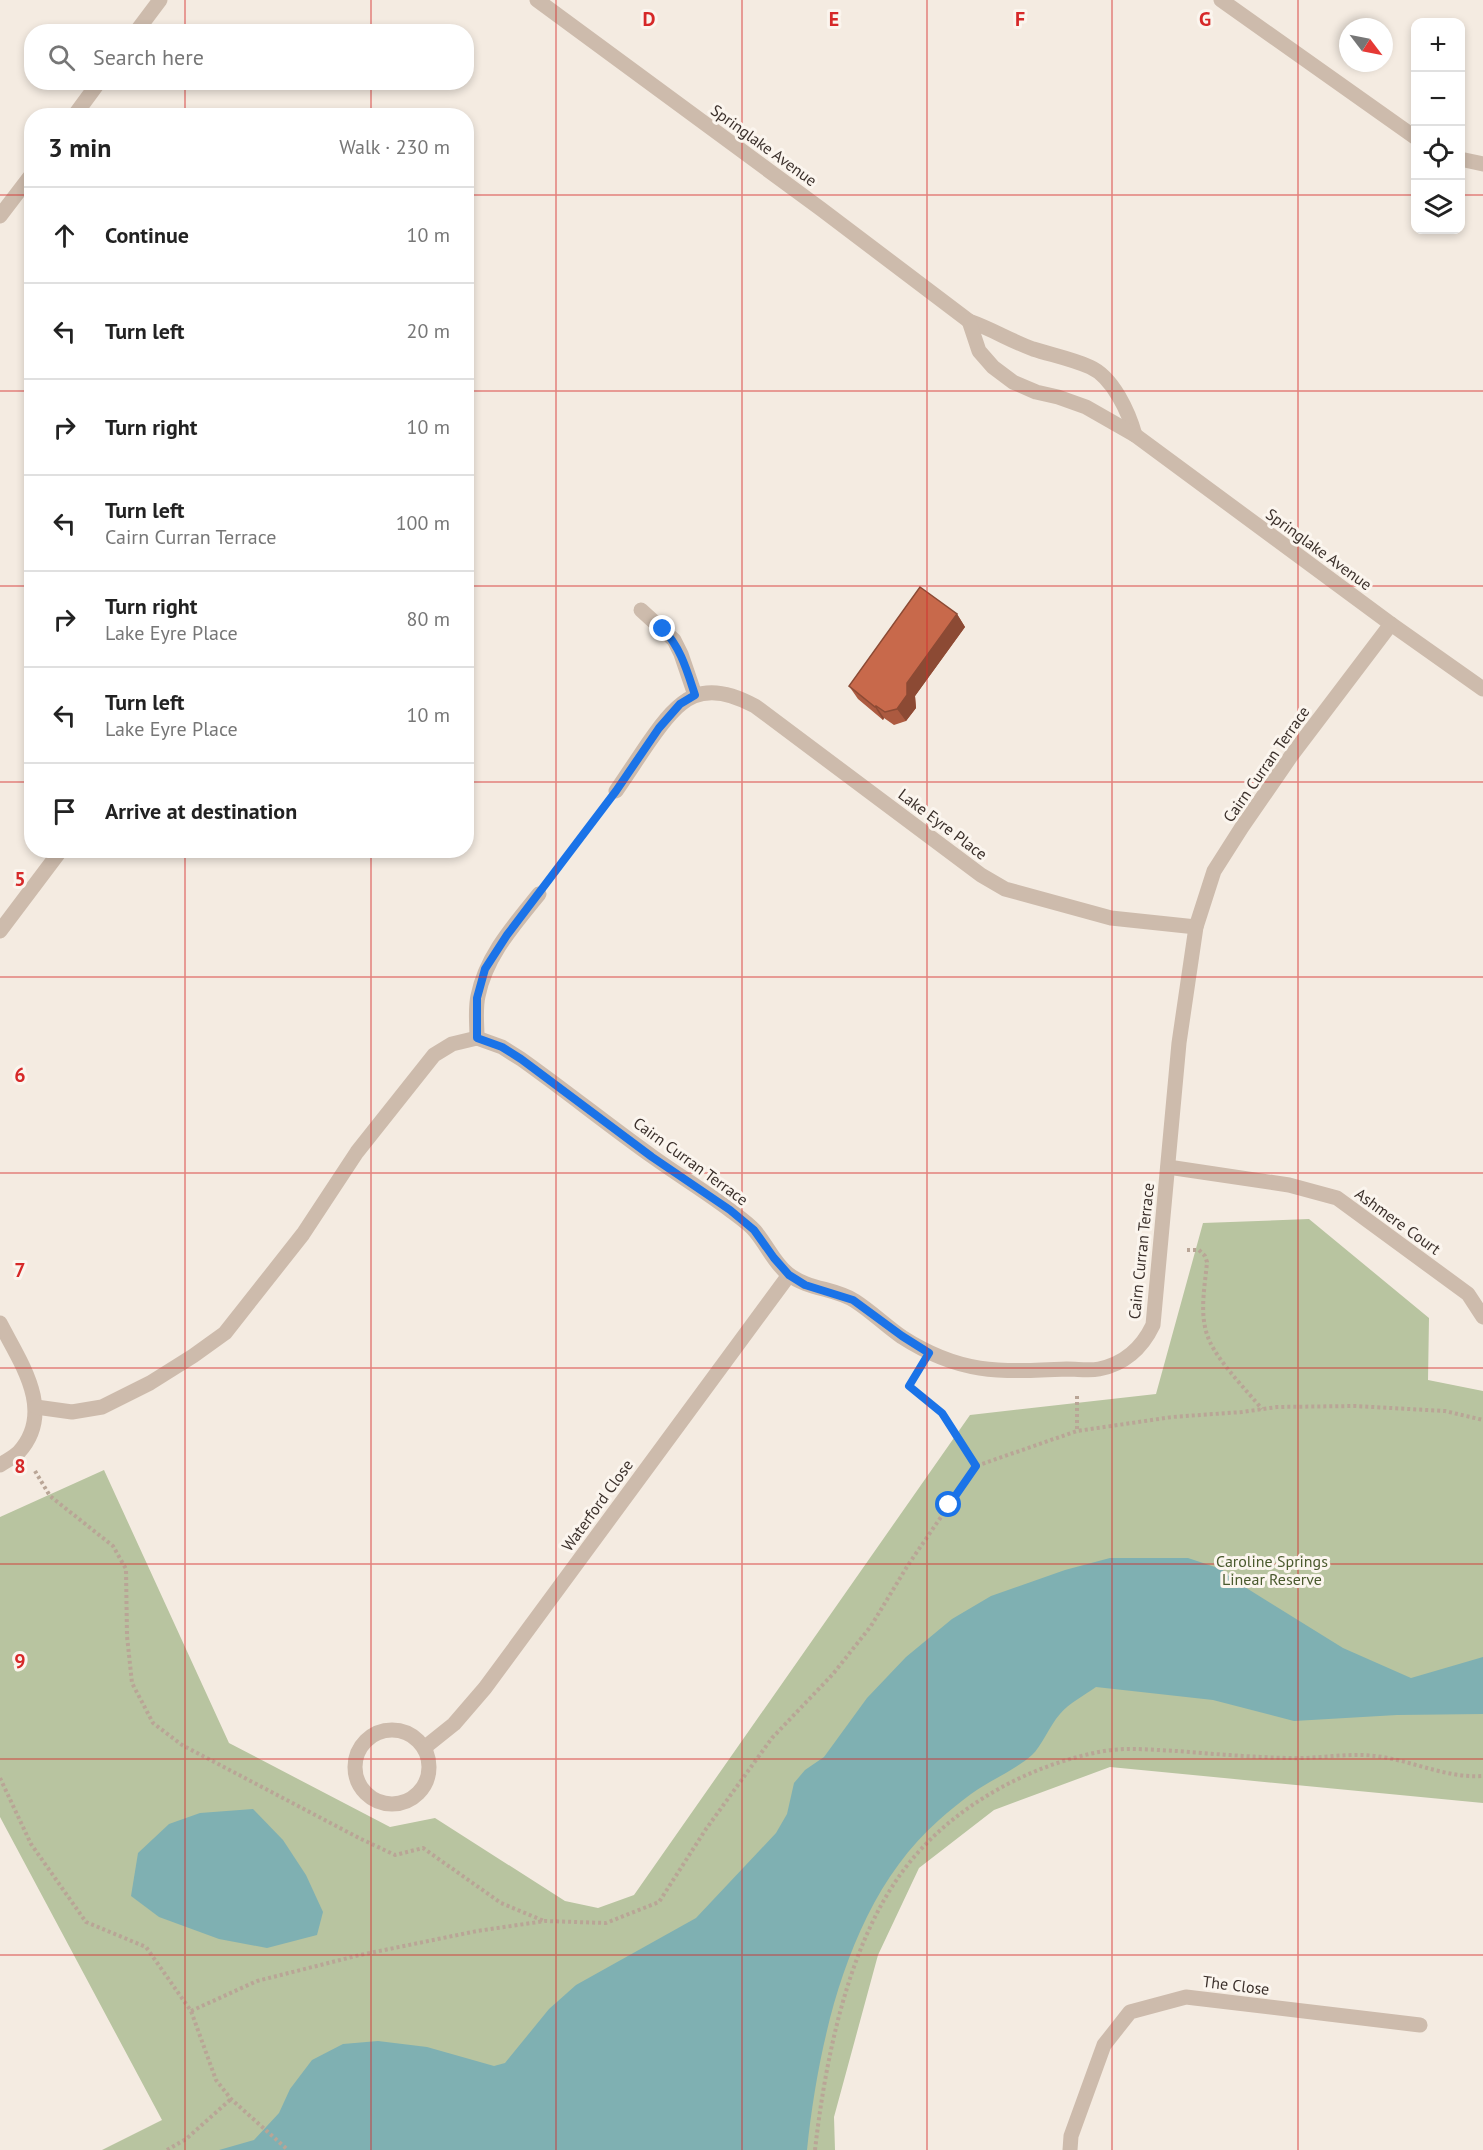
<!DOCTYPE html>
<html lang="en">
<head>
<meta charset="utf-8">
<style>
	:root { --surface:#fff; --page:#f6f6f6; --text:#222; --muted:#767676; --line:#e0e0e0 }
	body { margin:0; font-family:"PT Sans",sans-serif; background:var(--page); color:var(--text) }
	.controls { position:absolute; right:18px; top:18px; display:grid; overflow:hidden; border-radius:12px; box-shadow:0 3px 9px #0003 }
	.controls button { width:54px; height:54px; display:grid; place-items:center; padding:0; border:0; border-bottom:2px solid var(--line); background:var(--surface); color:var(--text); font:30px sans-serif }
	.compass { position:absolute; left:1339px; top:18px; width:54px; height:54px; border-radius:50%; background:var(--surface); box-shadow:0 3px 9px #0003; rotate:122deg }
	.stop { position:absolute; width:18px; height:18px; margin:-14px; border:4px solid #1a73e8; border-radius:50%; background:#fff }
	.stop.end { background:#1a73e8; border-color:#fff; box-shadow:0 2px 6px #0008 }
	.list { margin:0; padding:0; list-style:none }
	h2 { display:flex; justify-content:space-between; align-items:center; height:78px; margin:0; padding:0 24px; font-size:26px }
	h2 small { font-size:20px; font-weight:400; color:var(--muted) }
	.list li { display:grid; grid-template-columns:39px 1fr auto; gap:18px; align-items:center; box-sizing:border-box; height:96px; padding:0 24px; border-top:2px solid var(--line) }
	.list b { display:block; font-size:22px; white-space:nowrap }
	.list p { margin:0; font-size:20px; white-space:nowrap; color:var(--muted) }
	.list em { font-size:20px; font-style:normal; color:var(--muted) }
	.icon { flex:none; width:33px; height:33px; fill:none; stroke:currentColor; stroke-width:2; stroke-linecap:round; stroke-linejoin:round }
	.map { position:relative; flex:none; width:1483px; height:2150px; overflow:hidden }
	.search { position:absolute; background:var(--surface); box-shadow:0 3px 9px #0003; left:24px; top:24px; width:450px; height:66px; display:flex; align-items:center; gap:15px; box-sizing:border-box; padding:0 21px; border-radius:24px; color:var(--muted); font-size:22px }
	.panel { position:absolute; background:var(--surface); box-shadow:0 3px 9px #0003; left:24px; top:108px; width:450px; height:750px; border-radius:24px }
	.map>svg:first-child { display:block }
	.green { fill:#b8c4a0 }
	.water { fill:#7fb0b2 }
	.lines { fill:none; stroke-linecap:round; stroke-linejoin:round }
	.path { stroke:#b9a596; stroke-width:4; stroke-dasharray:3 3; stroke-linecap:butt }
	.minor { stroke:#cdbbac; stroke-width:15 }
	.wall { fill:#ac5a40 }
	.shaded-wall { fill:#8c4a34 }
	.building { fill:#c8694b; stroke:#8c4a34; stroke-width:1.5 }
	.route { stroke:#1a73e8; stroke-width:8 }
	.grid { fill:none; stroke:#d62828; stroke-width:1.5; stroke-opacity:0.55 }
	.labels { text-anchor:middle; dominant-baseline:central; stroke-width:6; stroke-linejoin:round; paint-order:stroke }
	.street-label { font-size:16px; fill:#3b302b; stroke:#fbf5ee }
	.park-label { font-size:16px; fill:#4a5a2e; stroke:#fbf5ee }
	.grid-label { font-size:20px; text-anchor:middle; font-weight:bold; fill:#d62828; stroke:#fbf5ee; stroke-width:6; stroke-linejoin:round; paint-order:stroke }
</style>
</head>
<body>
<div class="map">
<svg width="1483" height="2150" viewBox="0 0 1483 2150">
	<rect width="100%" height="100%" fill="#f4ebe1"/>
	<path class="green" d="M1309,1219l120,99 -1,62 55,11v412l-373,-36 -116,43 -75,58 -41,87 -44,162 1,33h-733l60,-30 -162,-303v-300l104,-47 125,273 161,84 45,-9 130,83 33,7 36,-13 336,-480 186,-21 47,-171z"/>
	<g class="water">
		<path d="M1110,1558h78l33,11 27,20 95,59 68,30 72,-21v57l-86,1 -103,6 -81,-21 -117,-13c-11,8 -27,16 -36,27 -10,11 -19,33 -28,41 -18,16 -42,25 -61,39 -11,8 -22,17 -32,26 -89,78 -120,217 -132,330h-588l35,-10 25,-27 11,-24 22,-29 31,-16 35,-3 49,6 67,19 11,-3 44,-54 27,-24 120,-67 80,-85 11,-19 7,-31 11,-13 19,-13 43,-59 39,-41 46,-38 39,-23 74,-26z"/>
		<path d="M253,1809l30,31 23,35 17,37 -6,23 -50,13 -48,-9 -60,-22 -28,-21 7,-43 31,-29 31,-11z"/>
	</g>
	<g class="lines">
		<g class="path">
			<path d="M553,875l48,-64"/>
			<path d="M1187,1250h12l6,6 2,6c-2,25 -9,55 3,80 9,20 37,49 52,67"/>
			<path d="M916,1375l-8,11 34,27 34,53"/>
			<path d="M1077,1396v35"/>
			<path d="M35,1471l15,25 63,50 13,23 1,67 5,47 21,40 29,22 177,93 36,17 28,-7 78,55 43,18"/>
			<path d="M0,1778l31,66 55,78 60,25 45,64 25,69 15,19 57,51"/>
			<path d="M191,2011l66,-30 103,-26 117,-24 68,-10 61,2 53,-21 47,-73 66,-91 61,-64 38,-48 37,-61 68,-99 101,-35 95,-14 70,-5 35,-5 78,-1 90,5 38,9"/>
			<path d="M167,2150l19,-11 45,-40"/>
			<path d="M815,2150c10,-88 32,-201 85,-275 46,-65 126,-110 204,-124 24,-4 49,-1 73,0 37,3 74,6 111,7 22,1 46,-3 69,-3 44,-1 84,24 126,21"/>
		</g>
		<g class="minor">
			<path d="M537,0l284,209 148,112c23,8 42,20 64,28 19,6 39,10 57,18 23,10 39,46 45,68"/>
			<path d="M1221,0l195,138"/>
			<path d="M136,32l24,-32"/>
			<path d="M74,116l25,-34"/>
			<path d="M1460,159l23,5"/>
			<path d="M0,216l32,-42"/>
			<path d="M969,321l10,30 14,16 20,15 23,10 22,5 28,10 49,28 256,189 92,65"/>
			<path d="M641,610l33,30 7,14 14,41"/>
			<path d="M616,791c11,-16 22,-33 33,-49 31,-45 53,-65 106,-36l226,169 24,14 106,29 85,9"/>
			<path d="M0,931l61,-81"/>
			<path d="M477,1038c0,-14 -2,-29 1,-42 8,-40 36,-71 61,-102"/>
			<path d="M1168,1167l121,18 48,13 131,96 15,23"/>
			<path d="M0,1323c20,39 56,88 19,129 -5,5 -13,9 -19,13"/>
			<path d="M36,1407l36,5 30,-5 48,-24 43,-27 32,-23 78,-99 54,-82 77,-97 18,-11 25,-6 25,9 19,12c45,32 87,66 132,98 25,18 53,35 78,54 8,6 18,13 24,20 12,14 19,32 33,43 21,16 47,14 67,27 17,11 31,25 47,36 59,38 99,35 165,32 11,0 22,2 32,0 25,-5 43,-21 54,-44l26,-282 17,-116 18,-56 28,-44 49,-71 100,-132"/>
			<circle cx="392" cy="1767" r="37"/>
			<path d="M424,1748l30,-24 31,-36 304,-413"/>
			<path d="M1070,2150l1,-14 33,-91 26,-33 56,-15 234,28"/>
		</g>
	</g>
	<path class="wall" d="M957,614l8,13 -50,69 1,12 -10,13 -12,4 -10,-7 -1,2 -25,-21 -9,-13z"/>
	<g class="shaded-wall">
		<path d="M957,614l8,13 -50,69 1,12 -10,13 -9,-12 10,-26z"/>
		<path d="M876,706l8,12 -1,2 -8,-13z"/>
	</g>
	<path class="building" d="M920,587l37,27 -50,69v12l-10,14 -12,3 -9,-6 -1,1 -26,-21z"/>
	<g class="lines">
		<path class="route" d="M663,629c18,19 24,42 32,66l-15,9 -21,24 -43,63 -109,144 -22,34 -8,29v40l25,9 19,12 131,98 78,53 24,20 20,28 15,17 16,10 48,15 49,36 27,17 -20,33 33,27 34,53 -27,39"/>
	</g>
	<path class="grid" d="M185,0v32M371,0v32M556,0v2150M742,0v2150M927,0v2150M1112,0v2150M1298,0v2150M185,82v34M371,82v34M0,195h32M466,195h950M1460,195h23M0,391h32M466,391h1017M0,586h32M466,586h1017M0,782h32M466,782h1017M185,850v1300M371,850v1300M0,977h1483M0,1173h1483M0,1368h1483M0,1564h1483M0,1759h1483M0,1955h1483"/>
	<g class="labels">
		<g class="street-label">
			<text transform="translate(764 145) rotate(36)">Springlake Avenue</text>
			<text transform="translate(1319 549) rotate(36)">Springlake Avenue</text>
			<text transform="translate(1266 764) rotate(-55)">Cairn Curran Terrace</text>
			<text transform="translate(943 824) rotate(37)">Lake Eyre Place</text>
			<text transform="translate(691 1161) rotate(36)">Cairn Curran Terrace</text>
			<text transform="translate(1398 1221) rotate(36)">Ashmere Court</text>
			<text transform="translate(1141 1251) rotate(-84)">Cairn Curran Terrace</text>
			<text transform="translate(597 1505) rotate(-54)">Waterford Close</text>
			<text transform="translate(1236 1985) rotate(7)">The Close</text>
		</g>
		<g class="park-label">
			<text x="1272" y="1561">Caroline Springs<tspan x="1272" dy="18">Linear Reserve</tspan></text>
		</g>
	</g>
	<g class="grid-label">
		<text x="649" y="26">D</text>
		<text x="834" y="26">E</text>
		<text x="1020" y="26">F</text>
		<text x="1205" y="26">G</text>
		<text x="20" y="886">5</text>
		<text x="20" y="1082">6</text>
		<text x="20" y="1277">7</text>
		<text x="20" y="1473">8</text>
		<text x="20" y="1668">9</text>
	</g>
</svg>
<div class="controls">
<button>+</button>
<button>−</button>
<button><svg class="icon" aria-label="locate" viewBox="0 0 24 24"><circle cx="12" cy="12" r="6"/><path d="M12 2v4M12 18v4M2 12h4M18 12h4"/></svg></button>
<button><svg class="icon" aria-label="layers" viewBox="0 0 24 24"><path d="M12 4l9 5-9 5-9-5zM3 14l9 5 9-5"/></svg></button>
</div>
<svg class="compass" viewBox="-18 -18 36 36"><path d="M0-13l5 13h-10z" fill="#e53935"/><path d="M0 13l5-13h-10z" fill="#767676"/></svg>
<div class="stop" style="left:949px;top:1505px"></div>
<div class="stop end" style="left:663px;top:629px"></div>
<div class="search"><svg class="icon" aria-label="search" viewBox="0 0 24 24"><circle cx="10" cy="10" r="6"/><path d="M15 15l6 6"/></svg>Search here</div>
<section class="panel">
<h2>3 min<small>Walk · 230 m</small></h2>
<ul class="list">
<li><svg class="icon" aria-label="ahead" viewBox="0 0 24 24"><path d="M12 20V5M6 11l6-6 6 6"/></svg><div><b>Continue</b></div><em>10 m</em></li>
<li><svg class="icon" aria-label="left" viewBox="0 0 24 24"><path d="M17 20v-9H6M10 6l-5 5 5 5"/></svg><div><b>Turn left</b></div><em>20 m</em></li>
<li><svg class="icon" aria-label="right" viewBox="0 0 24 24"><path d="M7 20v-9h11M14 6l5 5-5 5"/></svg><div><b>Turn right</b></div><em>10 m</em></li>
<li><svg class="icon" aria-label="left" viewBox="0 0 24 24"><path d="M17 20v-9H6M10 6l-5 5 5 5"/></svg><div><b>Turn left</b><p>Cairn Curran Terrace</p></div><em>100 m</em></li>
<li><svg class="icon" aria-label="right" viewBox="0 0 24 24"><path d="M7 20v-9h11M14 6l5 5-5 5"/></svg><div><b>Turn right</b><p>Lake Eyre Place</p></div><em>80 m</em></li>
<li><svg class="icon" aria-label="left" viewBox="0 0 24 24"><path d="M17 20v-9H6M10 6l-5 5 5 5"/></svg><div><b>Turn left</b><p>Lake Eyre Place</p></div><em>10 m</em></li>
<li><svg class="icon" aria-label="arrive" viewBox="0 0 24 24"><path d="M6 21V4h12l-3 4 3 4H6"/></svg><div><b>Arrive at destination</b></div></li>
</ul>
</section>
</div>
</body>
</html>
